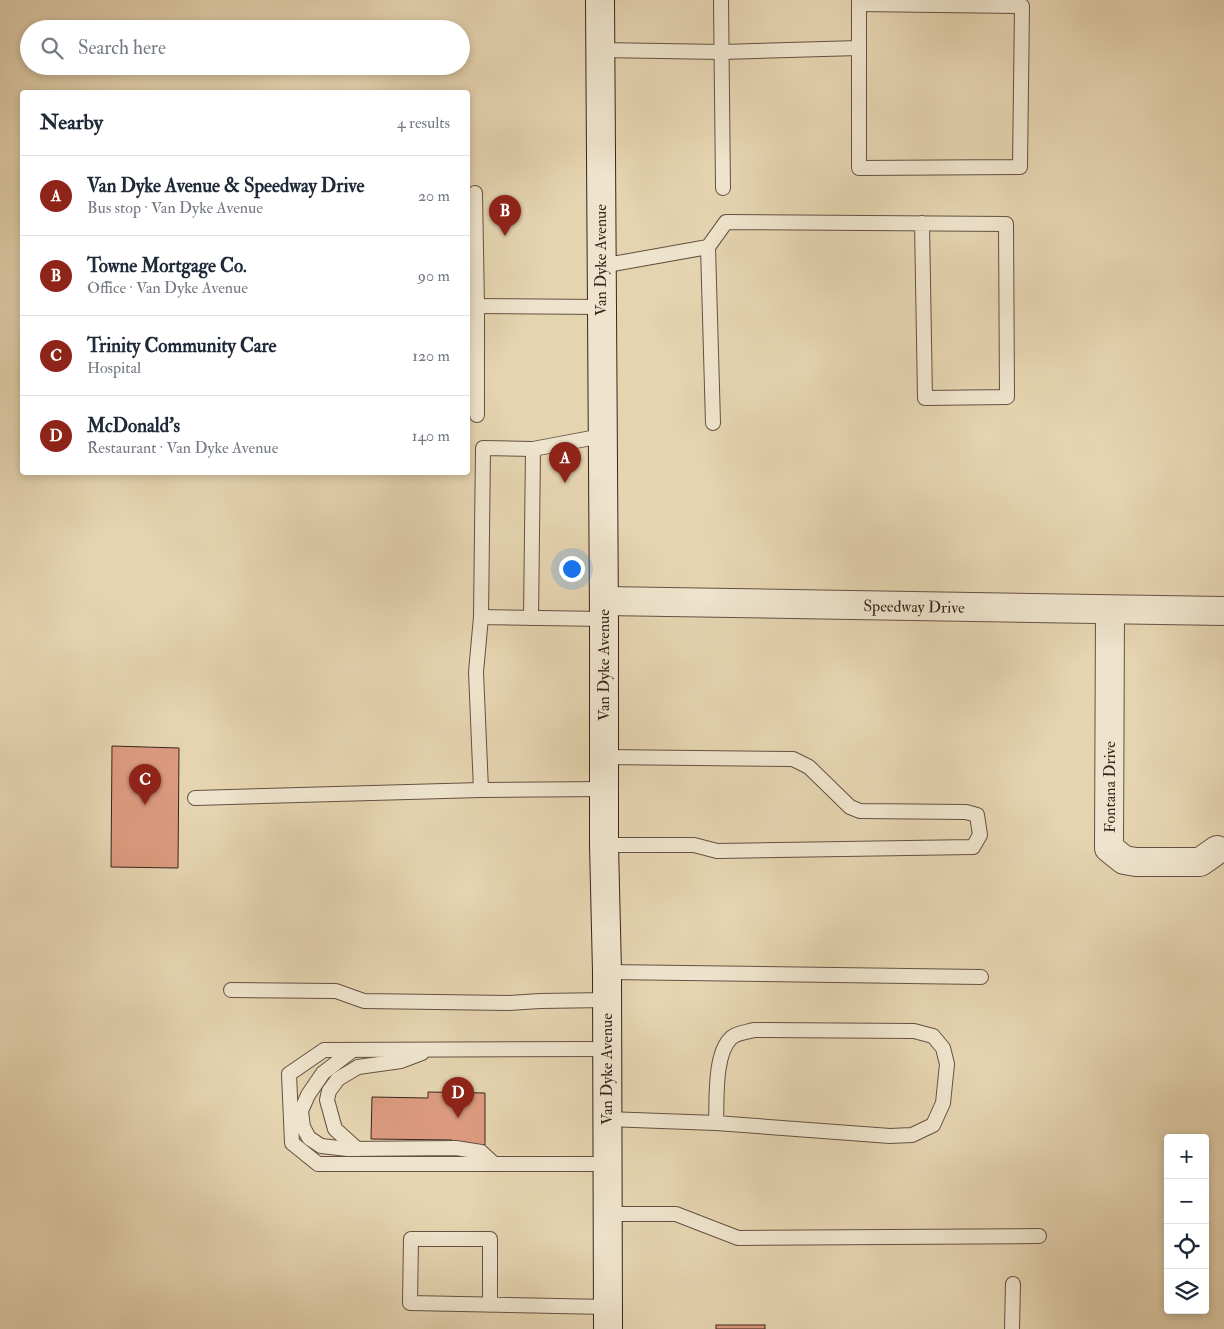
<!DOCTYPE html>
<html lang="en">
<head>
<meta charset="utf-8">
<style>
	:root { --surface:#fff; --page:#f6f6f7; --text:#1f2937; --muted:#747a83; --line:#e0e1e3; --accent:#8f2418 }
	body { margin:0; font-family:"IM FELL Double Pica",serif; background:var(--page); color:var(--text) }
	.controls { position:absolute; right:15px; bottom:15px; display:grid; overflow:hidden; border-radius:5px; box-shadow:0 2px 8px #0003 }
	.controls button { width:45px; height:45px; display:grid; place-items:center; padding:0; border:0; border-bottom:1px solid var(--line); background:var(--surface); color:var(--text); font:25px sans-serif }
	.you { position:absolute; left:571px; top:568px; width:18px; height:18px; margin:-12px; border:4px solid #fff; border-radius:50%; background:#1a73e8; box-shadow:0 0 0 8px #1a73e833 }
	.badge { display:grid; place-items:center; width:32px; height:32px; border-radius:50%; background:var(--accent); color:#fff; font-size:16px; font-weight:700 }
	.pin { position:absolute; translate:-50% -41px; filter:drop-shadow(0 1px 2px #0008) }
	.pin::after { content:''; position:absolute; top:26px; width:18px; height:15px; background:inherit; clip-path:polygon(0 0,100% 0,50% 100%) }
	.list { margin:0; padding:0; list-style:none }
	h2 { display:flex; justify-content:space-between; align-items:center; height:65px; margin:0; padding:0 20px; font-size:21px }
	h2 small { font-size:16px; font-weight:400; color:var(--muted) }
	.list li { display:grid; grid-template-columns:32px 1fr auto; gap:15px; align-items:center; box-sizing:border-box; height:80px; padding:0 20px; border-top:1px solid var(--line) }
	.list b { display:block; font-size:19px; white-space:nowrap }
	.list p { margin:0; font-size:16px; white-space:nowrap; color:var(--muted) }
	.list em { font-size:16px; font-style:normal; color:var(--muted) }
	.icon { flex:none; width:28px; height:28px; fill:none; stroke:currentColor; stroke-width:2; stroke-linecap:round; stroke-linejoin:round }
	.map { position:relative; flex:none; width:1224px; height:1329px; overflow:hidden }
	.search { position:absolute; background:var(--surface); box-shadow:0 2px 8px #0003; left:20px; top:20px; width:450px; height:55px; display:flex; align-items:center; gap:12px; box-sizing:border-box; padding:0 18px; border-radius:28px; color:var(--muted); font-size:19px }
	.panel { position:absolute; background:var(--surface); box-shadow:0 2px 8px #0003; left:20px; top:90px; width:450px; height:385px; border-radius:5px }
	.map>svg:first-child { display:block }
	.building { fill:#db9a7e; stroke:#3a251d }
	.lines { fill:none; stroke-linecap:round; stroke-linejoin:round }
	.lane-casing { stroke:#655142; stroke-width:16 }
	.street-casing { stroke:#655142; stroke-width:30 }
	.secondary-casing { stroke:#3a251d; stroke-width:30 }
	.lane { stroke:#eee3cc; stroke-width:14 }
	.street { stroke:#eee3cc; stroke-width:28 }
	.secondary { stroke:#eee3cc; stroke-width:28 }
	.labels { text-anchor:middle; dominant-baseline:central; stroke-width:5; stroke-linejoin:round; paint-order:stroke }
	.street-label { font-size:16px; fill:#3a251d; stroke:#eee3cc }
</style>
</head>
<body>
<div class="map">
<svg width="1224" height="1329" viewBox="0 0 1224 1329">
	<rect width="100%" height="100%" fill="#e5d4b0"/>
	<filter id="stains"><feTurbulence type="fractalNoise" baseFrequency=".004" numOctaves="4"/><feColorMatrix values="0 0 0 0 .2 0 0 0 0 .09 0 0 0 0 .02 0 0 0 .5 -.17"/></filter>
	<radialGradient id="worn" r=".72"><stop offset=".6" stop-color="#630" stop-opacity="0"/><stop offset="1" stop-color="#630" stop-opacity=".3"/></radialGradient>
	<g class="building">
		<path d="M112,746l67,2 -1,120 -67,-1z"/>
		<path d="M428,1092l57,1v52h-34l1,-5 -81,-1 1,-42 56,1z"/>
		<rect x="716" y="1325" width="49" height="4"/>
	</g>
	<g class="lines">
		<g class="lane-casing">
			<g id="lane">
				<path d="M721,0l2,188"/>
				<path d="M859,48v120l161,-1 2,-161 -163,-2"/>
				<path d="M600,50l122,2 137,-4v-48"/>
				<path d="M475,193l2,113v109"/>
				<path d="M708,247l5,176"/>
				<path d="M601,266l107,-19 18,-25 280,2 1,173 -82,1 -3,-175"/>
				<path d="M468,306l134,1"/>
				<path d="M481,617l2,-169 50,1"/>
				<path d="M531,618l2,-169 69,-13"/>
				<path d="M604,619l-123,-2 -5,55 5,118 124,-1"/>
				<path d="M604,757l189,2 16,8 41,40 10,4 106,1 11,3 3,20 -7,12 -256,4 -23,-6h-90"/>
				<path d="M195,798l286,-8"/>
				<path d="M607,972l374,5"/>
				<path d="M231,990l105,1 28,10 145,2 31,-2 67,-1"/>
				<path d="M607,1049l-283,1 -35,24 3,69 26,21h290"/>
				<path d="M353,1050l-30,23 -15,22 -7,16 2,16 6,11 12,8 27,3 108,-1 25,4 13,12"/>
				<path d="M607,1119l109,4 174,13 22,-1 21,-10 10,-22 4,-39 -4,-16 -10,-12 -19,-5 -160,-1c-7,2 -18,3 -23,8 -17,16 -14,62 -15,85"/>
				<path d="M357,1149l-22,-20 -8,-29 2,-9 9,-12 20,-12 43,-6 21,-8"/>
				<path d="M608,1214h68l62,24 301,-2"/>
				<path d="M490,1305v-66h-79l-1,64 197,4"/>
				<path d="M1012,1329l1,-45"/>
			</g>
		</g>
		<g class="street-casing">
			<g id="street">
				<path d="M604,601l620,10"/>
				<path d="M1110,610l-1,238 15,12 12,2h64l17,-12"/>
			</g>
		</g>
		<g class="secondary-casing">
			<path id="secondary" d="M600,0l4,619v226l3,127 1,357"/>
		</g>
		<use href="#lane" class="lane"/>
		<use href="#street" class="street"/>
		<use href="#secondary" class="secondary"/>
	</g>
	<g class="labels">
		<g class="street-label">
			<text transform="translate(601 260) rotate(-90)">Van Dyke Avenue</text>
			<text transform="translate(914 607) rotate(1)">Speedway Drive</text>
			<text transform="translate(604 665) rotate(-90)">Van Dyke Avenue</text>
			<text transform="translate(1110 787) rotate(-90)">Fontana Drive</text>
			<text transform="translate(607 1069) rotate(-90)">Van Dyke Avenue</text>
		</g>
	</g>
	<rect width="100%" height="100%" filter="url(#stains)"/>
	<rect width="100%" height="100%" fill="url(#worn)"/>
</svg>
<div class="controls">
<button>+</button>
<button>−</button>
<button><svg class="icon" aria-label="locate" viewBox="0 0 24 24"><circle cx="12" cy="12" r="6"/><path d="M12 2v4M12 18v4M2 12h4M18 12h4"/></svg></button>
<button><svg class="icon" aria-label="layers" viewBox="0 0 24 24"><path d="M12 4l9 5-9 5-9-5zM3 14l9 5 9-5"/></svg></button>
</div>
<div class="you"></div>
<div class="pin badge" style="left:565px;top:483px">A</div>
<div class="pin badge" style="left:505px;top:236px">B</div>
<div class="pin badge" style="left:145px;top:805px">C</div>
<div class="pin badge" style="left:458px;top:1118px">D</div>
<div class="search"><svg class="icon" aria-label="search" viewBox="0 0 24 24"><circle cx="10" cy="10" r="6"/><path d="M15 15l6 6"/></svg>Search here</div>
<section class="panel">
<h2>Nearby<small>4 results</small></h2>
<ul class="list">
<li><span class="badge">A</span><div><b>Van Dyke Avenue &amp; Speedway Drive</b><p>Bus stop · Van Dyke Avenue</p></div><em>20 m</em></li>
<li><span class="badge">B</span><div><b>Towne Mortgage Co.</b><p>Office · Van Dyke Avenue</p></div><em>90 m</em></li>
<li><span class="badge">C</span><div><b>Trinity Community Care</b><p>Hospital</p></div><em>120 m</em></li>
<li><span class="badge">D</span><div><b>McDonald's</b><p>Restaurant · Van Dyke Avenue</p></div><em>140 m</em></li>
</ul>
</section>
</div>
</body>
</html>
